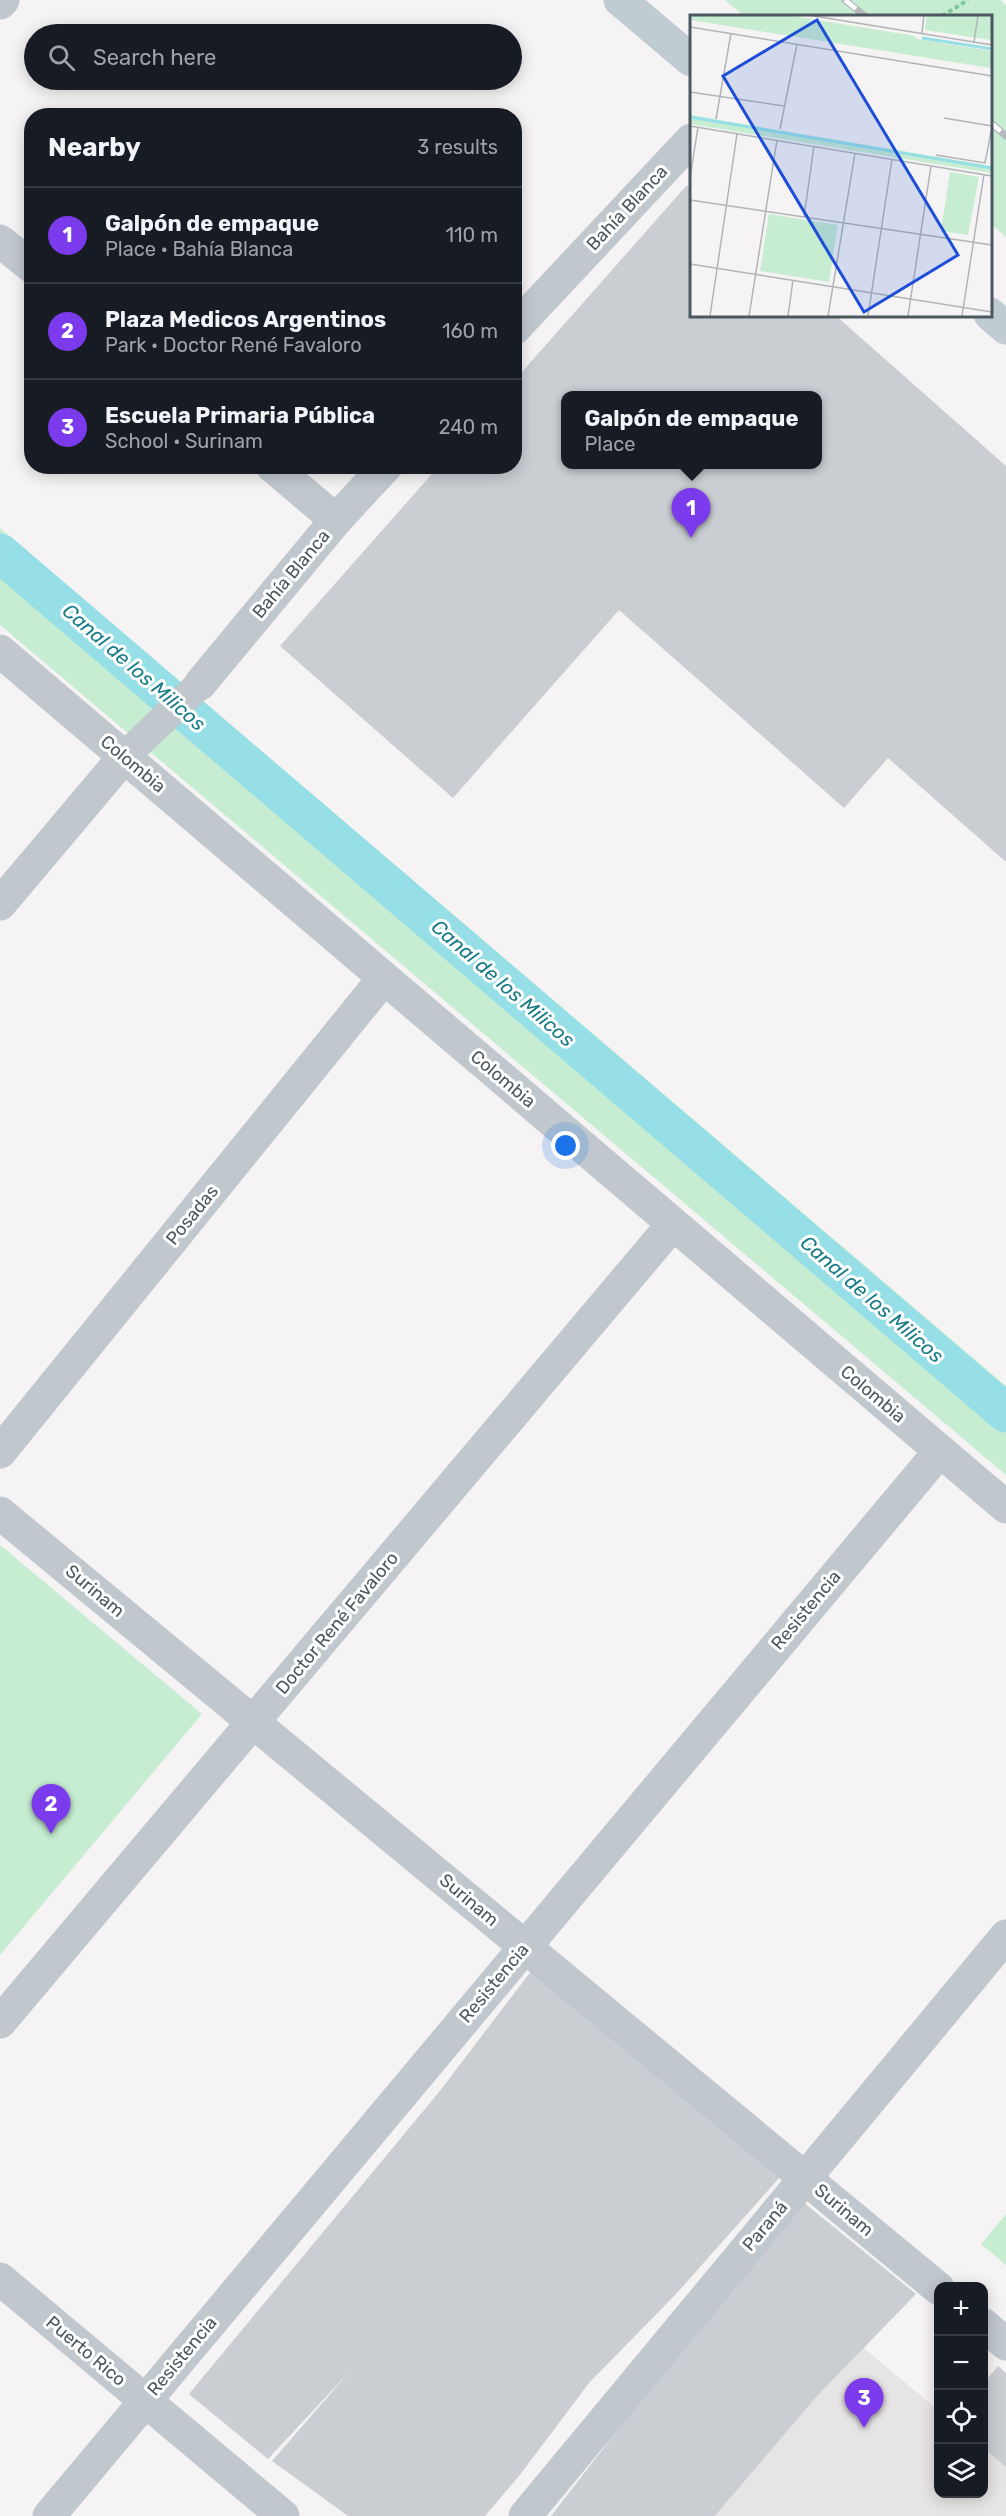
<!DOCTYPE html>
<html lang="en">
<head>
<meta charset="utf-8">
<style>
	:root { --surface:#171b24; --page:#242831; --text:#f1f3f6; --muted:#9ea1a6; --line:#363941; --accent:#7c3aed }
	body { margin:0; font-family:Rubik,sans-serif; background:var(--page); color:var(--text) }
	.controls { position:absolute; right:18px; bottom:18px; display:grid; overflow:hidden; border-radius:12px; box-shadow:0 3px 15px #0003 }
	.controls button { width:54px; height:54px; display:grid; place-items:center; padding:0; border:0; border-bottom:2px solid var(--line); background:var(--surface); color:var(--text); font:30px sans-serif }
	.you { position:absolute; left:566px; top:1146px; width:21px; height:21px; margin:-15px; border:4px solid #fff; border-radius:50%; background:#1a73e8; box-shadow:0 0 0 9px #1a73e833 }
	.badge { display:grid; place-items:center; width:39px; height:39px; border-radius:50%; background:var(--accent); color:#fff; font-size:20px; font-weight:700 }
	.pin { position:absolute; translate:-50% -50px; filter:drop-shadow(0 2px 3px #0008) }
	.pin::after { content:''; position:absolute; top:32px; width:21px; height:18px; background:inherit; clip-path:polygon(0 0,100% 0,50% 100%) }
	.popup { position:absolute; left:561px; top:391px; width:261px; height:78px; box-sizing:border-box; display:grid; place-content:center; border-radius:12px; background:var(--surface); filter:drop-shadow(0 2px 4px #0005); font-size:20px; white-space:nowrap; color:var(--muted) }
	.popup b { font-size:22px; color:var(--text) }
	.popup::after { content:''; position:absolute; left:50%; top:100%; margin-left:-12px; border:12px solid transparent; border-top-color:var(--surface) }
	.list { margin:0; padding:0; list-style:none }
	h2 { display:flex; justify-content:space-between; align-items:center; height:78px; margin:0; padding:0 24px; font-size:26px }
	h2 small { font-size:20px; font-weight:400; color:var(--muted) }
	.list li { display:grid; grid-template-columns:39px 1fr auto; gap:18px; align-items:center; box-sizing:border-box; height:96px; padding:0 24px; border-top:2px solid var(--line) }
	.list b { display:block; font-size:22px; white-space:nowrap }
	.list p { margin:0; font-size:20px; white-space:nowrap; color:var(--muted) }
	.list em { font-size:20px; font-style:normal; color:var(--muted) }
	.icon { flex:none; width:33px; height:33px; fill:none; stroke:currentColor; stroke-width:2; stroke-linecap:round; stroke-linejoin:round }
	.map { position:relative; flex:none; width:1006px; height:2516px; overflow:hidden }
	.search { position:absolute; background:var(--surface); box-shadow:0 3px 15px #0003; left:24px; top:24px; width:498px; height:66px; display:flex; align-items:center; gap:15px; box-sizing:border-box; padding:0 21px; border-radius:33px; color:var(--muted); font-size:22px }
	.panel { position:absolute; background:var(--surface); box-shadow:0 3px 15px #0003; left:24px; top:108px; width:498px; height:366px; border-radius:24px }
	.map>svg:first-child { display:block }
	.education { fill:#e6e4e4 }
	.green { fill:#c6edd1 }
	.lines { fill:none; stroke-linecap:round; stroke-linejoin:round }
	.canal { stroke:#97dfe7; stroke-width:39 }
	.building { fill:#caced2; fill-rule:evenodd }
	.path { stroke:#80c99e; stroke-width:4; stroke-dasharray:4.5 3; stroke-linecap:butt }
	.pedestrian { stroke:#c0c8ce; stroke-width:30 }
	.minor { stroke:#c0c8ce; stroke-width:33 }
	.secondary { stroke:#c0cbd2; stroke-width:33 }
	.rail-casing { stroke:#b5b9bc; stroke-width:7 }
	.rail { stroke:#fff; stroke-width:4.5; stroke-dasharray:14; stroke-linecap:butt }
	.labels { text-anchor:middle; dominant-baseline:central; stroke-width:6; stroke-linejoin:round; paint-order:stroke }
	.street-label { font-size:18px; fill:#4c585f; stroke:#fff }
	.water-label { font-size:20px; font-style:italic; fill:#177c88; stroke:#fff }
	.inset-river { fill:none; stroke:#97dfe7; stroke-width:3 }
	.inset-road { fill:none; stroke:#b1b5b8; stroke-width:1.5 }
	.view { fill:#1d4ed8; fill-opacity:0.15; stroke:#1d4ed8; stroke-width:3 }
	.inset-edge { fill:none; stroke:#4c585f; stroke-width:3 }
</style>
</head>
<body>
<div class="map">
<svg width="1006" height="2516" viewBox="0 0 1006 2516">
	<rect width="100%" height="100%" fill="#f5f3f3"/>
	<path class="education" d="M860,2345l78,65v84h46v-47l22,19v50h-291z"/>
	<g class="green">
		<path d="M725,0h275l6,5v232l-16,-14v-207h-246z"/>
		<path d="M0,528l1006,858v89l-1006,-850z"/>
		<path d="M0,1545l202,169 -202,241z"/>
		<path d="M1006,2214v51l-25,-21z"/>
	</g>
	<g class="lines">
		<path class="canal" d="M0,553l1006,860"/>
	</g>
	<g class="building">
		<path d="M687,185l4,4v126h144l171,151v396l-118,-104 -44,50 -225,-198 -166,188 -173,-152 159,-180h75v-85zM565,396h252v69h-252z"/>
		<path d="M532,1970l248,207 -104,117 -87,89 -70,93 -34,40h-137l-76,-55 79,-91 -83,89 -79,-65 250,-302z"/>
		<path d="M802,2201l114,93 -99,102 -102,120h-164l89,-115z"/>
		<path d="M998,2366l8,7v94l-22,-19v-65z"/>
	</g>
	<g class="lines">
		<path class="path" d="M942,16l26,-16"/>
		<path class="pedestrian" d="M124,757l76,-73"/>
		<g class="minor">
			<path d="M0,3l3,-3"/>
			<path d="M0,241l32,26"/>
			<path d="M514,329l177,-189"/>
			<path d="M272,466l64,54"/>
			<path d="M0,651l1006,856"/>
			<path d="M200,684l136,-164 50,-54"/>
			<path d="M0,904l124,-147"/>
			<path d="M0,1452l384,-474"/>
			<path d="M0,1513l938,775"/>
			<path d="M0,2022l673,-798"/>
			<path d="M0,2279l283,237"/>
			<path d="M984,2325l22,19"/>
			<path d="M49,2516l891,-1065"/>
			<path d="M525,2516l481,-580"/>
		</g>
		<g class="secondary">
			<path d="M620,0l71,60"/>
			<path d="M990,314l16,14"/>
		</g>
		<g class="rail-casing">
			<g id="rail">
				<path d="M845,0l20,16"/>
				<path d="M990,122l16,14"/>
			</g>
		</g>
		<use href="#rail" class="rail"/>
	</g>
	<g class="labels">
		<g class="street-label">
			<text transform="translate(627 208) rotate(-47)">Bahía Blanca</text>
			<text transform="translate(291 574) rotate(-50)">Bahía Blanca</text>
			<text transform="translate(133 764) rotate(40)">Colombia</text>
			<text transform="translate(503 1079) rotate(40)">Colombia</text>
			<text transform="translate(192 1215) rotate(-51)">Posadas</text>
			<text transform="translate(873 1394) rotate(40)">Colombia</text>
			<text transform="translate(95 1591) rotate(40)">Surinam</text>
			<text transform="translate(806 1610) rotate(-50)">Resistencia</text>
			<text transform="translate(337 1623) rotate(-50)">Doctor René Favaloro</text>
			<text transform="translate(469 1900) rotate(40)">Surinam</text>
			<text transform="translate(494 1983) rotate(-50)">Resistencia</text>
			<text transform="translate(844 2210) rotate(40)">Surinam</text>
			<text transform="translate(765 2226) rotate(-50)">Paraná</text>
			<text transform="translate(86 2351) rotate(40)">Puerto Rico</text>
			<text transform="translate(182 2356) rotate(-50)">Resistencia</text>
		</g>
		<g class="water-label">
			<text transform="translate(134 667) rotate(41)">Canal de los Milicos</text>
			<text transform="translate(503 983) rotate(41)">Canal de los Milicos</text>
			<text transform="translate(872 1299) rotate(41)">Canal de los Milicos</text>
		</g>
	</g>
	<g transform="translate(690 15)">
		<rect width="302" height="302" fill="#f5f3f3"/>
		<path d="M0,0h96l129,21 2,3 74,12v17l-301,-48zM237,0h64v25l-66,-10zM0,100l301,51v7l-301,-49zM260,157l29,5 -11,58 -27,-4zM79,199l69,11 -9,57 -69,-11z" fill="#c6edd1"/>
		<path class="inset-river" d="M232,23l70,11M0,102l302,51"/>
		<path class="inset-road" d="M118,0l184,30M0,12l302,49M232,18l2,-18M284,27l4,-27M0,77l94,14M254,103l48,8M26,104l15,-86M0,111l302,50M90,114l17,-85M246,140l49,8 7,-36M0,163l8,-51M0,185l302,45M114,202l10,-71M0,249l302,48M20,301l27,-182M59,301l28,-176M98,301l5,-36M138,301l27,-163M178,301l24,-157M218,301l23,-150M272,301l22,-142"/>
		<path class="view" d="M127,5l141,235 -94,57 -141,-236z"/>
		<rect width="302" height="302" class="inset-edge"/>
	</g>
</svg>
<div class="controls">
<button>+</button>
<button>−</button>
<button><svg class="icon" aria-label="locate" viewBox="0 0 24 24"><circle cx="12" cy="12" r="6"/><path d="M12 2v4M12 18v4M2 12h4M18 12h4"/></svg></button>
<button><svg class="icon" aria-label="layers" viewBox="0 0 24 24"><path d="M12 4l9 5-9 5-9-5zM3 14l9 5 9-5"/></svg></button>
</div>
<div class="you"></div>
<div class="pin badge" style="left:691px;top:538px">1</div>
<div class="popup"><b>Galpón de empaque</b>Place</div>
<div class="pin badge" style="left:51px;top:1834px">2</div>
<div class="pin badge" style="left:864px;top:2428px">3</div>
<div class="search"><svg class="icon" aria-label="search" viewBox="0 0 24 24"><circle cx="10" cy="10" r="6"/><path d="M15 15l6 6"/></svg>Search here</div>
<section class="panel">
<h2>Nearby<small>3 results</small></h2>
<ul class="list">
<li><span class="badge">1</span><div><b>Galpón de empaque</b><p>Place · Bahía Blanca</p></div><em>110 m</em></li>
<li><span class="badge">2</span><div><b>Plaza Medicos Argentinos</b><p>Park · Doctor René Favaloro</p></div><em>160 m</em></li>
<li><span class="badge">3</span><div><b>Escuela Primaria Pública</b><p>School · Surinam</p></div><em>240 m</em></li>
</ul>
</section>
</div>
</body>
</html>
